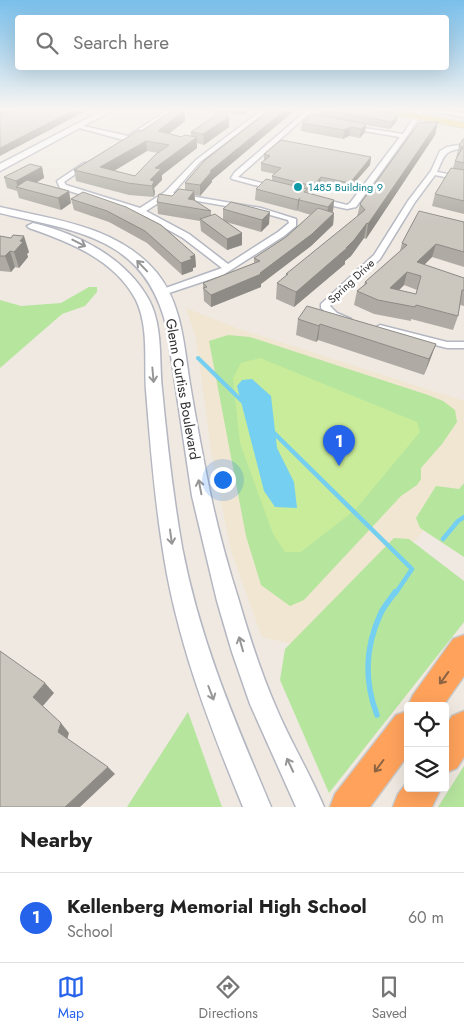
<!DOCTYPE html>
<html lang="en">
<head>
<meta charset="utf-8">
<style>
	:root { --surface:#fff; --page:#f6f6f6; --text:#222; --muted:#767676; --line:#e0e0e0; --accent:#2563eb }
	body { margin:0; font-family:Jost,sans-serif; background:var(--page); color:var(--text) }
	.controls { position:absolute; right:15px; bottom:15px; display:grid; overflow:hidden; border-radius:5px; box-shadow:0 5px 20px #0002 }
	.controls button { width:45px; height:45px; display:grid; place-items:center; padding:0; border:0; border-bottom:1px solid var(--line); background:var(--surface); color:var(--text); font:25px sans-serif }
	.you { position:absolute; left:222px; top:479px; width:18px; height:18px; margin:-12px; border:4px solid #fff; border-radius:50%; background:#1a73e8; box-shadow:0 0 0 8px #1a73e833 }
	.badge { display:grid; place-items:center; width:32px; height:32px; border-radius:50%; background:var(--accent); color:#fff; font-size:16px; font-weight:700 }
	.pin { position:absolute; translate:-50% -41px; filter:drop-shadow(0 1px 2px #0008) }
	.pin::after { content:''; position:absolute; top:26px; width:18px; height:15px; background:inherit; clip-path:polygon(0 0,100% 0,50% 100%) }
	.list { margin:0; padding:0; list-style:none }
	h2 { display:flex; justify-content:space-between; align-items:center; height:65px; margin:0; padding:0 20px; font-size:21px }
	h2 small { font-size:16px; font-weight:400; color:var(--muted) }
	.list li { display:grid; grid-template-columns:32px 1fr auto; gap:15px; align-items:center; box-sizing:border-box; height:90px; padding:0 20px; border-top:1px solid var(--line) }
	.list b { display:block; font-size:19px; white-space:nowrap }
	.list p { margin:0; font-size:16px; white-space:nowrap; color:var(--muted) }
	.list em { font-size:16px; font-style:normal; color:var(--muted) }
	.icon { flex:none; width:28px; height:28px; fill:none; stroke:currentColor; stroke-width:2; stroke-linecap:round; stroke-linejoin:round }
	.map { position:relative; flex:none; width:464px; height:807px; overflow:hidden }
	.search { position:absolute; background:var(--surface); box-shadow:0 5px 20px #0002; left:15px; right:15px; top:15px; height:55px; display:flex; align-items:center; gap:12px; box-sizing:border-box; padding:0 18px; border-radius:5px; color:var(--muted); font-size:19px }
	.sheet { height:155px; background:var(--surface) }
	nav { display:flex; justify-content:space-around; align-items:center; box-sizing:border-box; height:70px; border-top:1px solid var(--line); background:var(--surface); font-size:14px; color:var(--muted) }
	nav a { display:grid; justify-items:center; gap:2px }
	nav .on { color:var(--accent) }
	.map>svg:first-child { display:block }
	.education { fill:#f0e6d1 }
	.green { fill:#b6e59e }
	.pitch { fill:#c9ec9a }
	.water { fill:#75cff0 }
	.lines { fill:none; stroke-linecap:round; stroke-linejoin:round }
	.stream-far2 { stroke:#75cff0; stroke-width:4 }
	.stream-far1 { stroke:#75cff0; stroke-width:4.5 }
	.stream { stroke:#75cff0; stroke-width:5.5 }
	.street-casing { stroke:#b4b7c1; stroke-width:3 }
	.secondary-casing { stroke:#b4b7c1; stroke-width:3 }
	.primary-casing { stroke:#c9c9c9; stroke-width:2 }
	.highway-casing { stroke:#c9c9c9; stroke-width:3 }
	.street { fill:#fff; fill-rule:evenodd }
	.secondary { fill:#fff; fill-rule:evenodd }
	.primary { fill:#f2d163; fill-rule:evenodd }
	.highway { fill:#ffa35c; fill-rule:evenodd }
	.wall { fill:#afaba4; fill-rule:evenodd }
	.shaded-wall { fill:#8e8b86 }
	.building { fill:#cbc7bf; stroke:#8e8b86; fill-rule:evenodd }
	.oneway { stroke:#969696 }
	.oneway2 { stroke:#8c6343 }
	.culture-dot { fill:#0f9aa8; stroke:#fff; stroke-width:2 }
	.labels { text-anchor:middle; dominant-baseline:central; stroke-width:5; stroke-linejoin:round; paint-order:stroke }
	.far-culture-label { font-size:11px; fill:#0d838f; stroke:#fff; text-anchor:start }
	.far-street-label { font-size:11px; fill:#2e2e2e; stroke:#fff }
	.street-label { font-size:14px; fill:#2e2e2e; stroke:#fff }
</style>
</head>
<body>
<div class="map">
<svg width="464" height="807" viewBox="0 0 464 807">
	<rect width="100%" height="100%" fill="#efe9e1"/>
	<path class="education" d="M186,308l53,21 225,72v81l-142,169 -60,-14 -31,-86 -20,-101 -15,-112z"/>
	<g class="green">
		<path d="M89,287h8v5l-12,14 -23,8 -62,54v-68l21,6 40,-3z"/>
		<path d="M228,335l22,2 178,58 15,6 12,9 2,12 -15,22 -21,24v11l-4,6 -16,11 -97,104 -14,6 -29,-21 -15,-49 -37,-195z"/>
		<path d="M464,483v74l-44,-29 -4,-10 20,-32 23,3z"/>
		<path d="M394,538l15,1 55,42v41l-135,171 -49,-113 5,-31z"/>
		<path d="M188,712l34,95h-95z"/>
		<path d="M464,766v41h-26z"/>
	</g>
	<path class="pitch" d="M260,358l157,64 3,10 -65,78 -54,42h-16l-12,-18 -33,-91 -7,-65 8,-15z"/>
	<path class="water" d="M252,379l19,17 6,52 17,34 3,26 -22,-1 -11,-16 -27,-105 5,-6z"/>
	<g class="lines">
		<path class="stream-far2" d="M198,358l47,46"/>
		<g class="stream-far1">
			<path d="M273,432l139,137 -17,25"/>
			<path d="M443,539l15,-18 6,-4"/>
		</g>
		<path class="stream" d="M377,715c-13,-34 -12,-67 3,-100 3,-8 10,-15 15,-23"/>
		<g class="street-casing">
			<g id="street">
				<path d="M168,110h6l-47,31 -51,-14 3,-2 49,11z"/>
				<path d="M262,110h6l-68,52 -27,31 88,15 35,11v7l-12,10 -61,39 -57,19h-6v-4l62,-22 -39,-30 -45,-25 -78,-25 -3,-7 27,-18h4v2l-24,17 2,3 74,23 25,-16 31,-32zM169,196l91,16 28,8 1,3 -11,9 -50,32 -39,-30 -43,-23z"/>
				<path d="M307,110h6l-75,67 39,10v4l-45,-12 -1,-1 4,-6z"/>
				<path d="M418,110h6l-14,22 -54,75 -9,2 -31,-7v-4h3l28,7 3,-2 50,-66 -48,-8 -2,-1v-2l53,8z"/>
				<path d="M431,110l33,3v4l-30,-5z"/>
				<path d="M464,144v4c-20,3 -19,6 -27,24l27,5v4l-29,-6 -20,27 -35,57 -50,47 7,7 14,6 -2,2c-11,2 -20,-5 -28,-13v-4l53,-49 34,-54 23,-30 9,-20 7,-4z"/>
				<path d="M380,325l67,17h17v6h-17l-70,-18 -2,-2z"/>
			</g>
		</g>
		<g class="secondary-casing">
			<g id="secondary">
				<path d="M103,110h10l-113,61v-7z"/>
				<path d="M0,207c55,13 118,19 157,66 25,31 27,73 33,111 5,31 11,62 17,93 8,42 19,83 32,124 11,38 23,75 39,111 14,32 32,62 46,95h-28l-46,-103 -18,-52 -15,-51 -25,-105 -25,-167c-21,-92 -89,-97 -167,-116z"/>
				<path d="M33,223c46,11 93,35 116,77 14,26 10,61 13,89 5,53 11,106 20,158 18,94 52,172 89,260h-28c-35,-85 -68,-171 -81,-263 -8,-51 -12,-103 -16,-154 -2,-29 3,-63 -10,-90 -21,-40 -66,-58 -107,-72l-2,-2z"/>
			</g>
		</g>
		<g class="primary-casing">
			<path id="primary" d="M378,110h19l67,12v6l-81,-15z"/>
		</g>
		<g class="highway-casing">
			<g id="highway">
				<path d="M464,635v41l-21,30h-35l5,-11 40,-56z"/>
				<path d="M408,711v44l-38,52h-40l5,-13 61,-79z"/>
				<path d="M464,711v46l-7,11 -12,5v-47l7,-10z"/>
				<path d="M408,781v7h33l-9,19h-39l5,-13z"/>
			</g>
		</g>
		<use href="#street" class="street"/>
		<use href="#secondary" class="secondary"/>
		<use href="#primary" class="primary"/>
		<use href="#highway" class="highway"/>
	</g>
	<g class="wall">
		<path d="M192,110h59l-7,5 -18,-2 3,14 -25,18 -7,-2v5l-35,27v5l-8,8 1,4 -1,5 -25,-2 -53,-14 -2,-11 67,-39 43,-20 1,10 -16,13 13,3 9,-1v-4l29,-20zM147,151l11,2 -23,23 -21,-5z"/>
		<path d="M295,110l-83,70v2l-12,14 -5,-1v5l16,11v4l12,5v-11l8,-7 38,22 -8,8 -35,-10 16,11v12l-15,5 -26,-19 -1,-10 -42,-7 -1,-12 28,-12v-7z"/>
		<path d="M319,110h54l24,11 -7,8 -24,-4 -1,7 -5,6 -11,-2 -6,3 -42,-8 1,-8 16,-8z"/>
		<path d="M450,110h14v2z"/>
		<path d="M438,122l-3,13 -69,104 -2,-1 -13,18 -6,5v3l-51,43 -18,-8 1,-16 9,-7v-2l71,-57 3,-13z"/>
		<path d="M464,139v75l-32,-8 3,-12 18,-26 2,-7 2,-3h-1l3,-12z"/>
		<path d="M264,154l107,3 -1,8 -22,25 -28,-6 -8,10 22,6 -1,11 -1,1 2,1 -1,12 -22,21 -50,38v3l-50,20 -7,-6 -1,-18 51,-20v-5l32,-21 25,-22 -13,-4v-2l-1,2 -42,-11 1,-11 16,-9v-4l3,-2 -14,-3v-8l3,-2z"/>
		<path d="M42,167l2,11 -8,5 35,20 -10,7 -42,-12 -2,-7 -10,-3 -3,-11z"/>
		<path d="M83,192l112,63 1,12 -3,1v3l-11,4 -35,-32 -38,-21 -35,-12 -3,-11z"/>
		<path d="M464,222v45l-32,-10 -8,8 40,13v28l-4,-1 -2,11 -5,14 -42,-11v2l-37,-7 -20,-9 3,-14 7,-6 1,-3 35,-31 2,-8zM404,285l13,5 -1,4 -17,-4z"/>
		<path d="M0,236l29,16 -2,2 1,3 -9,11 -4,-1 -4,5 -11,-1z"/>
		<path d="M298,319l138,25 -12,31 -106,-35 -2,2 -20,-7z"/>
	</g>
	<g class="shaded-wall">
		<path d="M0,110h13l-13,6z"/>
		<path d="M74,110h12v1l-86,45v-8z"/>
		<path d="M244,110h7l-7,5z"/>
		<path d="M285,110h10l-83,70v2l-12,14v-11l10,-14z"/>
		<path d="M184,111l1,10 -26,20 -1,-10z"/>
		<path d="M398,114l-1,7 -7,8 2,-7z"/>
		<path d="M229,117v10l-25,18 -1,-11z"/>
		<path d="M438,122l-3,13 -69,104 2,-15z"/>
		<path d="M366,124l-1,8 -5,6 1,-9z"/>
		<path d="M351,127l-2,9 -6,3 1,-9z"/>
		<path d="M197,137v11l-35,27v5l-8,8 1,4 -1,5 -2,-11 -2,-6 5,-12z"/>
		<path d="M146,141l1,10 -45,27 -2,-11z"/>
		<path d="M371,157l-1,8 -22,25 2,-7z"/>
		<path d="M42,167l2,11 -20,11 -6,-1 -2,-7z"/>
		<path d="M321,177l-1,7 -8,10 1,-8z"/>
		<path d="M69,191l2,12 -10,7 -3,-12z"/>
		<path d="M194,191l1,11 -7,-3z"/>
		<path d="M300,198l-2,11 -1,2 1,-11z"/>
		<path d="M334,200l-1,11 -7,8 2,-12z"/>
		<path d="M270,212l-1,12 -8,8 1,-12z"/>
		<path d="M334,213l-1,12 -22,21 -50,38v3l-50,20v-12z"/>
		<path d="M367,223l-3,15 -13,18 -6,5v3l-51,43 2,-15 50,-44z"/>
		<path d="M242,233v12l-15,5v-11z"/>
		<path d="M24,236l5,16 -2,2 1,3 -9,11 -5,-16 6,-11z"/>
		<path d="M436,244l-4,13 -17,17 2,-12z"/>
		<path d="M10,251l5,16 -4,5 -6,-16z"/>
		<path d="M195,255l1,12 -3,1v3l-11,4 -1,-12 9,-6z"/>
		<path d="M407,272l-3,13 -17,17 3,-14z"/>
		<path d="M320,324l-2,16 -2,2 3,-16z"/>
		<path d="M436,344l-6,16 -6,15 5,-16z"/>
		<path d="M45,683l9,10 -12,14 -9,-10z"/>
		<path d="M61,723l8,10 -2,7 -9,-8z"/>
		<path d="M108,767l7,7 -35,33h-15z"/>
	</g>
	<g class="building">
		<path d="M14,110h60l-74,38v-32z"/>
		<path d="M173,110h10l1,1 -26,20 24,6 2,-2 13,2 -42,31 6,1 -11,11 4,1 -2,5 -24,-3 -54,-13 65,-40 2,1 8,-5zM146,141l23,4 -14,10 -20,21 -35,-9z"/>
		<path d="M224,110l5,7 -26,17 -12,-2z"/>
		<path d="M270,110h15l-75,61h2l-12,14 -15,-2 20,-23z"/>
		<path d="M324,110h49l25,4 -6,8z"/>
		<path d="M312,114l54,10 -5,5 -10,-2 -7,3 -42,-7z"/>
		<path d="M438,122l-70,102 -1,-1 -13,17 -8,8h1l-51,44 -19,-9 11,-9h-2l79,-64 -5,-6 59,-81z"/>
		<path d="M463,139h1v24l-9,-2 8,-14 -4,-1z"/>
		<path d="M281,140l90,17 -21,26 -29,-6 -8,9 -41,-10 9,-8 -20,-5 9,-7 -6,-2z"/>
		<path d="M30,164l12,3 -26,14 -12,-4z"/>
		<path d="M451,168l13,2v31l-29,-7z"/>
		<path d="M266,179l41,10 -3,3 30,8 -6,7 -29,-7 1,-2 -2,2 -42,-11z"/>
		<path d="M27,180l42,11 -11,7 -42,-11z"/>
		<path d="M179,189l15,2 -6,8 6,1 17,11 -54,-9 2,-8 13,2z"/>
		<path d="M83,192l43,15 35,18 34,30 -5,2 2,2 -11,4 -36,-32 -38,-20 -36,-12z"/>
		<path d="M231,202l39,10 -8,8 -39,-11z"/>
		<path d="M318,208l16,5 -22,21 -52,39 1,1 -50,21 -8,-7 4,-1 -4,-4 57,-22 -6,-3 32,-21z"/>
		<path d="M419,211l45,11v30l-28,-8 -19,18 47,16v12h-2l-4,26 -42,-11 -1,2 -37,-7 -21,-9 10,-8 -2,-1 42,-37 -5,-2zM407,272l14,4 -5,18 -26,-6z"/>
		<path d="M215,214l27,19 -15,6 -27,-20z"/>
		<path d="M13,235l11,1 -4,5 3,1 -9,10 -4,-1 -5,5h-5v-20l11,2z"/>
		<path d="M307,306l129,38 -7,15 -109,-35 -1,2 -21,-7z"/>
		<path d="M0,651l45,32 -12,14 28,26 -3,9 50,35 -43,40h-65z"/>
	</g>
	<defs><path id="oneway-shaft" d="M-6 0H5M1.5-3L5.5 0L1.5 3" fill="none" stroke-width="1.6" stroke-linecap="round" stroke-linejoin="round" transform="scale(1.25)"/></defs>
	<g class="oneway">
		<use href="#oneway-shaft" transform="translate(79 243) rotate(27)"/>
		<use href="#oneway-shaft" transform="translate(142 266) rotate(-134)"/>
		<use href="#oneway-shaft" transform="translate(153 375) rotate(85)"/>
		<use href="#oneway-shaft" transform="translate(200 487) rotate(-101)"/>
		<use href="#oneway-shaft" transform="translate(171 537) rotate(82)"/>
		<use href="#oneway-shaft" transform="translate(241 644) rotate(-106)"/>
		<use href="#oneway-shaft" transform="translate(211 693) rotate(69)"/>
		<use href="#oneway-shaft" transform="translate(290 765) rotate(-115)"/>
	</g>
	<g class="oneway2">
		<use href="#oneway-shaft" transform="translate(444 678) rotate(126)"/>
		<use href="#oneway-shaft" transform="translate(379 766) rotate(127)"/>
	</g>
	<linearGradient id="sky" x2="0" y2="1"><stop stop-color="#7abfeb"/><stop offset="0.49" stop-color="#f8f5f2"/><stop offset="1" stop-color="#f8f5f2" stop-opacity="0"/></linearGradient>
	<rect width="464" height="223" fill="url(#sky)"/>
	<circle class="culture-dot" cx="298" cy="187" r="5"/>
	<g class="labels">
		<g class="far-culture-label">
			<text x="308" y="187">1485 Building 9</text>
		</g>
		<g class="far-street-label">
			<text transform="translate(351 281) rotate(-43)">Spring Drive</text>
		</g>
		<g class="street-label">
			<text transform="translate(183 389) rotate(80)">Glenn Curtiss Boulevard</text>
		</g>
	</g>
</svg>
<div class="controls">
<button><svg class="icon" aria-label="locate" viewBox="0 0 24 24"><circle cx="12" cy="12" r="6"/><path d="M12 2v4M12 18v4M2 12h4M18 12h4"/></svg></button>
<button><svg class="icon" aria-label="layers" viewBox="0 0 24 24"><path d="M12 4l9 5-9 5-9-5zM3 14l9 5 9-5"/></svg></button>
</div>
<div class="you"></div>
<div class="pin badge" style="left:339px;top:466px">1</div>
<div class="search"><svg class="icon" aria-label="search" viewBox="0 0 24 24"><circle cx="10" cy="10" r="6"/><path d="M15 15l6 6"/></svg>Search here</div>
</div>
<section class="sheet">
<h2>Nearby<small></small></h2>
<ul class="list">
<li><span class="badge">1</span><div><b>Kellenberg Memorial High School</b><p>School</p></div><em>60 m</em></li>
</ul>
</section>
<nav>
<a class="on"><svg class="icon" aria-label="map" viewBox="0 0 24 24"><path d="M3 6l6-2 6 2 6-2v14l-6 2-6-2-6 2zM9 4v14M15 6v14"/></svg>Map</a>
<a><svg class="icon" aria-label="directions" viewBox="0 0 24 24"><path d="M12 3l9 9-9 9-9-9zM9 14v-3h6M13 9l2 2-2 2"/></svg>Directions</a>
<a><svg class="icon" aria-label="saved" viewBox="0 0 24 24"><path d="M7 4h10v16l-5-4-5 4z"/></svg>Saved</a>
</nav>
</body>
</html>
